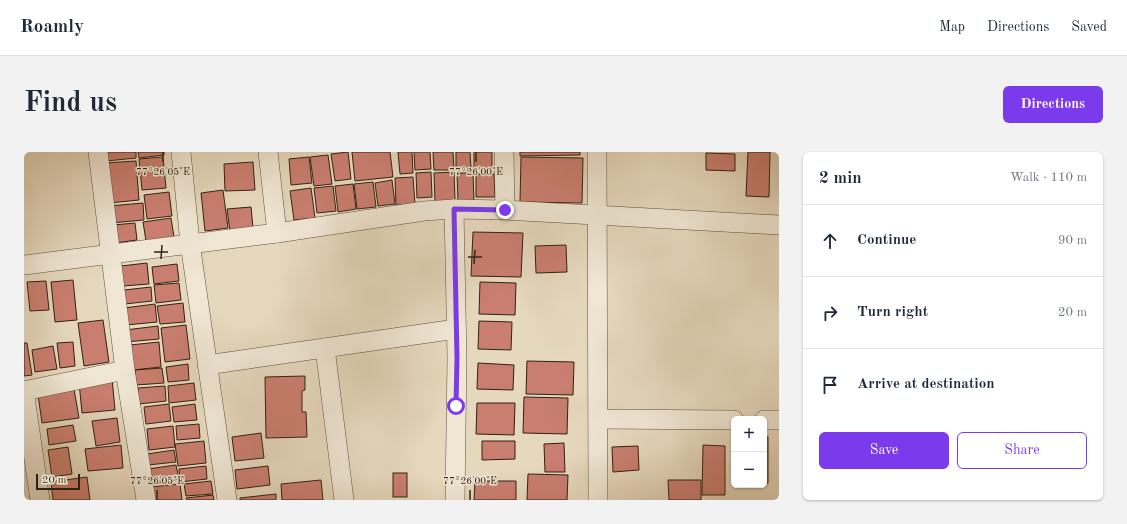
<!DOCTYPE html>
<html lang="en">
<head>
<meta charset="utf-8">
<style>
	:root { --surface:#fff; --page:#f2f2f3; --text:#1f2937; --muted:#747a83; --line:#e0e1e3; --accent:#7c3aed }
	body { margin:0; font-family:"Old Standard TT",serif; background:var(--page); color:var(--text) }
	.controls { position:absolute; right:12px; bottom:12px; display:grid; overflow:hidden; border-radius:6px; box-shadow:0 1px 3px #0004 }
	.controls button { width:36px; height:36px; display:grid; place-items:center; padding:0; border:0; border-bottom:1px solid var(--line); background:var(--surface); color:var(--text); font:20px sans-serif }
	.scale { position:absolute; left:12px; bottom:10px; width:44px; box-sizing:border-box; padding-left:4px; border:2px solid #322113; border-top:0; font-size:11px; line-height:14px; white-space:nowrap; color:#322113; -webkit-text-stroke:3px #efe6d4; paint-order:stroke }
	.stop { position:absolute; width:12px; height:12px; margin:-9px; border:3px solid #7c3aed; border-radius:50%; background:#fff }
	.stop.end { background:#7c3aed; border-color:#fff; box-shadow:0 1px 4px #0008 }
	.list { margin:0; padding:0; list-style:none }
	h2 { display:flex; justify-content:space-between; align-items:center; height:52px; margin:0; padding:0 16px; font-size:17px }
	h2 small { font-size:13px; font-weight:400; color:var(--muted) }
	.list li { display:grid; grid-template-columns:26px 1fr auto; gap:12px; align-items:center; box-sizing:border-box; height:72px; padding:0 16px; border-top:1px solid var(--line) }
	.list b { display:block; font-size:15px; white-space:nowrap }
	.list em { font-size:13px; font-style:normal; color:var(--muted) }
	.actions { display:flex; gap:8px; padding:12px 16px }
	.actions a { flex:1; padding:9px 0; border:1px solid var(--accent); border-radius:6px; text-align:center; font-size:14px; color:var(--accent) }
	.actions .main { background:var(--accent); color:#fff }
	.icon { flex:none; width:22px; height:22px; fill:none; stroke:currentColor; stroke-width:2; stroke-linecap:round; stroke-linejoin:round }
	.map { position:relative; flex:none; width:755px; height:348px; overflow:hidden; border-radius:6px }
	header { display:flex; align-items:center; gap:24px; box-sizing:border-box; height:56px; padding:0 20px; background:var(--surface); border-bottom:1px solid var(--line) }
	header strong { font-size:19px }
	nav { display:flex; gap:22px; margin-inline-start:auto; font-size:14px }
	.intro { display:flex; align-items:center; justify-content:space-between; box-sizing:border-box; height:96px; padding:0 24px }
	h1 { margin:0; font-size:28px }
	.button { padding:10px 18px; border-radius:6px; background:var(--accent); color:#fff; font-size:14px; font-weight:700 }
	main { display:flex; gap:24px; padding:0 24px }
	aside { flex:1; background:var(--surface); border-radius:6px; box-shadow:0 1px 3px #0004 }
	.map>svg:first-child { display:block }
	.building { fill:#c97e6f; stroke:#322113 }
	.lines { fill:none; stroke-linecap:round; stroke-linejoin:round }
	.minor-casing { stroke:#5f4f3e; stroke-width:20 }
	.minor { stroke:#efe6d4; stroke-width:19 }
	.route { stroke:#7c3aed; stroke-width:5 }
	.ticks { fill:none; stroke:#322113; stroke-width:1.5 }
	.ticks-label { font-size:10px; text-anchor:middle; fill:#322113; stroke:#efe6d4; stroke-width:3; stroke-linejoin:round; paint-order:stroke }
</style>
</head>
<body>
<header>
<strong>Roamly</strong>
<nav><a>Map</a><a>Directions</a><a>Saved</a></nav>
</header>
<div class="intro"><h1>Find us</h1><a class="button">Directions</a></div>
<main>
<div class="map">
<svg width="755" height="348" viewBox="0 0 755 348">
	<rect width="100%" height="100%" fill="#e6d8bd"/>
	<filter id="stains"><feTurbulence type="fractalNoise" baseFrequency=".005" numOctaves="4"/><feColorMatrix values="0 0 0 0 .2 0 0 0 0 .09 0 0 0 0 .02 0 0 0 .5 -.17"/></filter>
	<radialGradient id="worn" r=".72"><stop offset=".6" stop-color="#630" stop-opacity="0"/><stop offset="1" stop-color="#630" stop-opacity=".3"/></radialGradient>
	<g class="building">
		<path d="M81,0h31v6l-30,3z"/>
		<path d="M114,0h26v3l-25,3z"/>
		<path d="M324,0l3,27 -16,2 -4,-27z"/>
		<path d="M328,0h38l3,25 -38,4z"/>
		<path d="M374,0h14l1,21 -13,1z"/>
		<path d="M390,0h16l1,17 -16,1z"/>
		<path d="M409,0h20l1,18h-20z"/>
		<path d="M432,0h14l1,17h-15z"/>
		<rect x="450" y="0" width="18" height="17"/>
		<path d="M496,0h60v3l-60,1z"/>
		<path d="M724,0h22l-1,45 -23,-1z"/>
		<path d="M682,1l29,1v17l-29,-1z"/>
		<path d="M304,3l4,29 -18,2 -4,-29z"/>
		<path d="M139,5l3,31 -24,2 -3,-31z"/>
		<path d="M285,5l3,26 -21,2 -2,-26z"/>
		<path d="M497,5l62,1 -1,45 -62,-1z"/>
		<path d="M112,9l3,39 -30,3 -4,-40z"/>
		<path d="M229,10l2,28 -30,1 -1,-27z"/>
		<path d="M407,20l1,25 -15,1 -1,-25z"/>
		<path d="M430,20l1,28 -20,1 -1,-28z"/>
		<path d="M433,21h16l1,28h-16z"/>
		<path d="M452,22h18l1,23h-19z"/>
		<path d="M389,25l2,27 -19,1 -1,-27z"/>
		<path d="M368,28l3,24 -17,2 -3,-23z"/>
		<path d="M349,30l3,25 -19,2 -3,-25z"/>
		<path d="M329,32l3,25 -18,3 -3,-26z"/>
		<path d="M309,34l3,25 -19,2 -3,-25z"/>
		<path d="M287,36l4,30 -21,2 -4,-29z"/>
		<path d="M199,38l5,38 -23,3 -4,-38z"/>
		<path d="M145,40l3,24 -25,3 -3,-24z"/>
		<path d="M119,51l1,17 -33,3 -2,-17z"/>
		<path d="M227,55l2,21 -23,3 -3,-22z"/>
		<path d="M147,66l3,19 -28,4 -3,-19z"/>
		<path d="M111,71l2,17 -22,3 -2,-18z"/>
		<path d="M449,80l50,1 -2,44 -50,-1z"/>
		<path d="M542,93l1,27 -31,1 -1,-27z"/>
		<path d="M123,111l2,21 -26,2 -2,-20z"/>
		<path d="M153,112l2,17 -25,3 -2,-17z"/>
		<path d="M49,128l4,40 -22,2 -4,-40z"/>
		<path d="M22,129l3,29 -19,1 -3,-29z"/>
		<path d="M456,130l36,1 -1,32 -36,-1z"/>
		<path d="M155,131l2,17 -25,3 -2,-18z"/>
		<path d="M127,135l1,14 -27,3 -1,-14z"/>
		<path d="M159,151l2,19 -25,2 -3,-18z"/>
		<path d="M131,152l2,18 -31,3 -2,-17z"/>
		<path d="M79,168l6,42 -25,4 -6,-43z"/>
		<path d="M455,169l33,1 -1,28 -33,-1z"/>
		<path d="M162,173l4,34 -25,3 -4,-34z"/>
		<path d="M134,174l1,13 -33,3 -1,-12z"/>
		<path d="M49,190l2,24 -15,2 -3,-25z"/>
		<path d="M135,190l2,25 -28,3 -3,-25z"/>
		<path d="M0,191h3l5,32 -8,1z"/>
		<path d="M29,194l4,23 -22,3 -3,-22z"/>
		<path d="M503,209l47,1 -1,33 -47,-1z"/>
		<path d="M454,211l36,2 -1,25 -36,-1z"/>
		<path d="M164,212l1,16 -21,2 -2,-15z"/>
		<path d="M138,216l2,15 -28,2 -1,-15z"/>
		<path d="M281,224v14l-3,1v21h4l1,25 -41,1 -1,-61z"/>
		<path d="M88,226l3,32 -33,3 -3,-31z"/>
		<path d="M170,231l2,17 -27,3 -1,-17z"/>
		<path d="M141,234l1,15 -27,3 -1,-16z"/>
		<path d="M50,237l5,29 -37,5 -4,-28z"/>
		<path d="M500,245l44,1 -1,36 -44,-1z"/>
		<path d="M453,251h38l-1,32 -38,-1z"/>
		<path d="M145,252l2,17 -25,3 -2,-17z"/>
		<path d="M171,252l2,16 -23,2 -2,-15z"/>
		<path d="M93,266l3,24 -24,4 -4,-25z"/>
		<path d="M175,272l1,14 -23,2 -1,-14z"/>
		<path d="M49,273l3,16 -27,4 -2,-16z"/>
		<path d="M149,274l2,21 -26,3 -2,-21z"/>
		<path d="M237,281l3,25 -29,3 -3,-24z"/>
		<rect x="740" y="285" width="4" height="46"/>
		<path d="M180,289l2,22 -28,3 -3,-22z"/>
		<path d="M458,289h33v18l-33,1z"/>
		<path d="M540,291l1,29h-20l-1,-28z"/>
		<path d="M97,293l2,23 -35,3 -3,-22z"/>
		<path d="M679,293l22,1v49h-23z"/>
		<path d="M614,294l1,24 -26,2 -1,-25z"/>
		<path d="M44,295l4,27 -20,3 -4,-27z"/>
		<path d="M150,298l2,12 -28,3 -1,-11z"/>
		<path d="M152,313l3,14 -28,5 -3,-15z"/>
		<path d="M182,314l1,13 -27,3 -1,-13z"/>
		<path d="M244,314l2,19 -33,4 -2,-19z"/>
		<rect x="369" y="321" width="14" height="24"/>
		<path d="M504,322l40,1 -1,25h-40z"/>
		<path d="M63,325l3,23h-37l-2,-18z"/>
		<path d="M297,328l2,20h-41l-1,-16z"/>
		<path d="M644,328h33v20h-32z"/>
		<path d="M187,329l2,13 -27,2 -2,-12z"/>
		<path d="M451,329h41v19h-42z"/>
		<path d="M156,332l2,16h-28l-2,-13z"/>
		<path d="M252,342v6h-36v-2z"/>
		<path d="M189,343l1,5h-27l-1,-2z"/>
	</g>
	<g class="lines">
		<g class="minor-casing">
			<g id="minor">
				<path d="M74,0l27,218 21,130"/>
				<path d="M157,0l9,91 37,257"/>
				<path d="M244,0l9,81"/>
				<path d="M480,0l1,58"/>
				<path d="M573,0l1,348"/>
				<path d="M430,57l3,149 -2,142"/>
				<path d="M0,113l253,-32 147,-22 30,-2 51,1 274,15"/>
				<path d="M301,196l19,152"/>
				<path d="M183,213l249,-36"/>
				<path d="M0,239l16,109"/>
				<path d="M0,239l101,-21"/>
				<path d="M574,267l136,1"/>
				<path d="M740,268h15"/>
			</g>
		</g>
		<use href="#minor" class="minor"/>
	</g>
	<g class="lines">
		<path class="route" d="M432,254l1,-48 -3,-149 51,1"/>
	</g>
	<path class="ticks" d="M139,10v-10M452,10v-10M130,100h14M444,105h14M137,107l1,-14M450,112l1,-14M133,348v-10M446,348v-10"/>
	<g class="ticks-label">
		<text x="139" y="23">77°26'05"E</text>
		<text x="452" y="23">77°26'00"E</text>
		<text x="133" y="332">77°26'05"E</text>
		<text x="446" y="332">77°26'00"E</text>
	</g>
	<rect width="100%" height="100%" filter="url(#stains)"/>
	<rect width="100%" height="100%" fill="url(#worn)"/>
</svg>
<div class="controls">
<button>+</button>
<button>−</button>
</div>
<div class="scale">20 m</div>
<div class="stop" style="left:432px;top:254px"></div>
<div class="stop end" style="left:481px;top:58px"></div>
</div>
<aside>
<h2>2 min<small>Walk · 110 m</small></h2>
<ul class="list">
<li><svg class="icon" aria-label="ahead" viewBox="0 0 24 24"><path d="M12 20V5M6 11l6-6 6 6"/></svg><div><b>Continue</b></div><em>90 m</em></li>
<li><svg class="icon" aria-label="right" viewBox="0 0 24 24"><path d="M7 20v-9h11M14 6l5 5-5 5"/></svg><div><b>Turn right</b></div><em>20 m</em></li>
<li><svg class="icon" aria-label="arrive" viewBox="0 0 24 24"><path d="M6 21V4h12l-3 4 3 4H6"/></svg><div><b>Arrive at destination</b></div></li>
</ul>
<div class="actions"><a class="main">Save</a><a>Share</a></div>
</aside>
</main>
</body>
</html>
